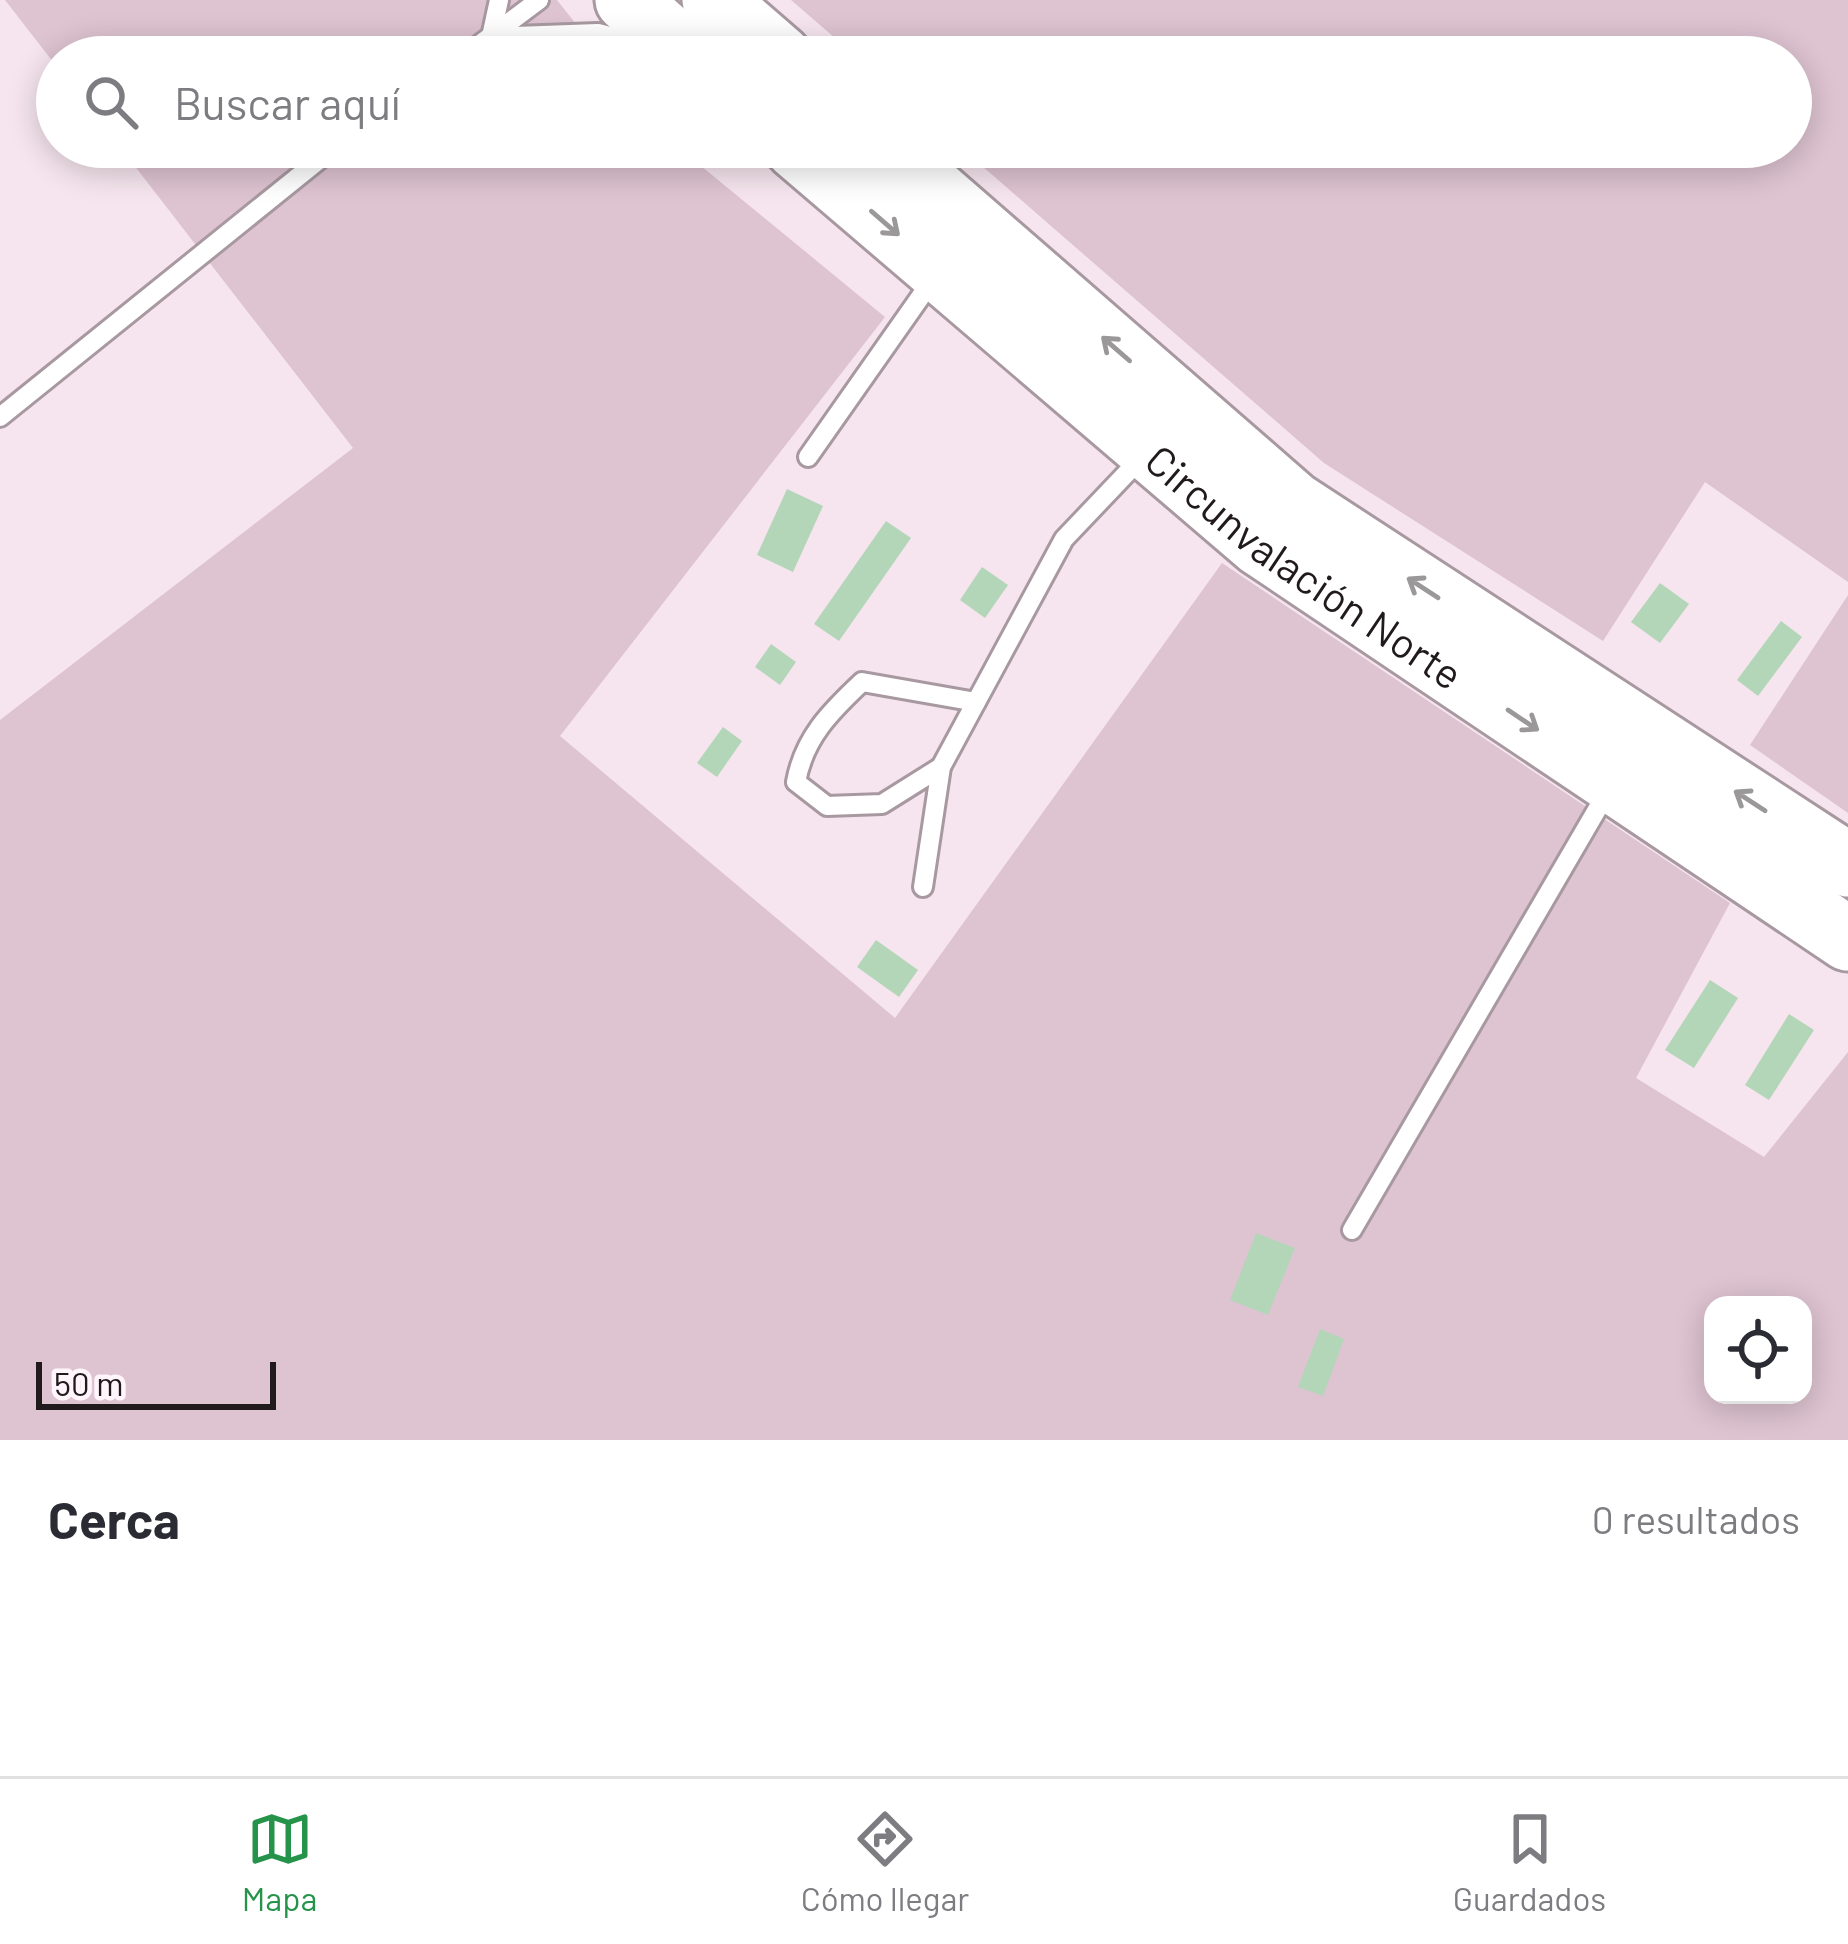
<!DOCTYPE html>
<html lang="es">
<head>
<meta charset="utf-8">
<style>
	:root { --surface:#fff; --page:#f2f2f3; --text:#2b2b33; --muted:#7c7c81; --line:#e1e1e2; --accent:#26934b }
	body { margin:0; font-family:Barlow,sans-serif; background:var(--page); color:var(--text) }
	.controls { position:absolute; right:36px; bottom:36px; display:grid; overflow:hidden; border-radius:24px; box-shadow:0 6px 30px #0003 }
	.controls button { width:108px; height:108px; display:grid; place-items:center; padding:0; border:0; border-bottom:3px solid var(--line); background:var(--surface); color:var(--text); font:60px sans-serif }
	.scale { position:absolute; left:36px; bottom:30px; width:240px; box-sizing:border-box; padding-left:12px; border:6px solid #201a1d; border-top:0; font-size:33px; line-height:42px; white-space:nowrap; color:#201a1d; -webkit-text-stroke:9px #fff5fa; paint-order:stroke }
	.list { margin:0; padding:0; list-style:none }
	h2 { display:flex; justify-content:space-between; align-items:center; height:156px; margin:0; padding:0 48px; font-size:51px }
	h2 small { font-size:39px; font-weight:400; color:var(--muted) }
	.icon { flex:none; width:66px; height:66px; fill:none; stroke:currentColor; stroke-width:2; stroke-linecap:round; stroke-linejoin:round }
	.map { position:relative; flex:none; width:1848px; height:1440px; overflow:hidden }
	.search { position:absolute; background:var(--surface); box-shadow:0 6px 30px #0003; left:36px; right:36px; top:36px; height:132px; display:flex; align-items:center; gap:30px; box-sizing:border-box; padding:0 42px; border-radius:66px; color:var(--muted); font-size:45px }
	.sheet { height:336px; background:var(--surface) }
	nav { display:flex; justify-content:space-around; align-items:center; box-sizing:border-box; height:168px; border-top:3px solid var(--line); background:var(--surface); font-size:33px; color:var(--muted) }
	nav a { display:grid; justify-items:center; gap:6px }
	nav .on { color:var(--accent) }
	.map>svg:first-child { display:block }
	.green { fill:#dec3d1; fill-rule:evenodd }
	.building { fill:#b3d6b9 }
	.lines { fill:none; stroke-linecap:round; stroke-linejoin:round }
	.service-casing { stroke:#a899a1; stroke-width:24 }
	.trunk-casing { stroke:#a899a1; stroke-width:69 }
	.service { stroke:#fff; stroke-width:18 }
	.trunk { stroke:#fff; stroke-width:63 }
	.oneway { stroke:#9b9899 }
	.labels { text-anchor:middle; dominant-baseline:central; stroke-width:10; stroke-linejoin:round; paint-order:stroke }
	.street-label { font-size:42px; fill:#201a1d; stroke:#fff5fa }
</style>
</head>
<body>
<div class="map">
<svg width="1848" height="1440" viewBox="0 0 1848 1440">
	<rect width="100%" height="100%" fill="#f6e5ee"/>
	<g class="green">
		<path d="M5,0h552l45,57h-545v10z"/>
		<path d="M791,0h1057v582l-143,-100 -102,159 -279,-178 -364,-316h831v-90h-934z"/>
		<path d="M120,147h558l207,170 -325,419 335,282 327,-455 508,340 -94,175 128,79 84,-105v388h-1848v-720l353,-272zM1713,1305h90v90h-90z"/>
		<path d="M1848,595v218l-98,-68z"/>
	</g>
	<g class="building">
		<path d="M787,489l36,17 -30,66 -36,-17z"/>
		<path d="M886,521l25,17 -72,103 -25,-17z"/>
		<path d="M982,567l26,18 -23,33 -25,-18z"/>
		<path d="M1660,583l29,21 -29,39 -29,-21z"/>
		<path d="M1781,621l21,16 -44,59 -21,-16z"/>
		<path d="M771,644l25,18 -16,23 -25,-18z"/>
		<path d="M723,727l19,14 -25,36 -20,-14z"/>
		<path d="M876,940l42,30 -19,27 -42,-30z"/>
		<path d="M1710,980l28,18 -44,70 -29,-18z"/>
		<path d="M1789,1014l25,16 -45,70 -24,-15z"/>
		<path d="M1256,1233l39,15 -27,67 -38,-15z"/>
		<path d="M1320,1329l24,10 -21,57 -25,-9z"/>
	</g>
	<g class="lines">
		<g class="service-casing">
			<g id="service">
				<path d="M499,0l-8,37 107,-4 46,12"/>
				<path d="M463,57l76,-57"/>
				<path d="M0,417l335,-270"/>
				<path d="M808,457l125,-178"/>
				<path d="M941,767l-59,37 -55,2 -31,-24c8,-44 34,-70 66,-100l114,20"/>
				<path d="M923,887l18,-120 123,-228 78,-82"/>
				<path d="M1352,1230l257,-441"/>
			</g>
		</g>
		<g class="trunk-casing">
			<g id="trunk">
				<path d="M627,0l64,57"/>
				<path d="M714,0l66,57"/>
				<path id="s1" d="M796,147l464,397 588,395"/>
				<path d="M884,147l410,357 554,361"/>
			</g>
		</g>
		<use href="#service" class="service"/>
		<use href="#trunk" class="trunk"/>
	</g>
	<defs><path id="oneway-shaft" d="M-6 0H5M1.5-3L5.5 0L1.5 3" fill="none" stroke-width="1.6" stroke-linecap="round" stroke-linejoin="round" transform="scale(3)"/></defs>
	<g class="oneway">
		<use href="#oneway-shaft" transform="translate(885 223) rotate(41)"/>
		<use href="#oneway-shaft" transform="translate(1116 349) rotate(-139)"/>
		<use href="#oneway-shaft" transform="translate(1423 588) rotate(-147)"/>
		<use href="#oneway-shaft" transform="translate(1523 720) rotate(34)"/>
		<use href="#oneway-shaft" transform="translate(1750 801) rotate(-147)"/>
	</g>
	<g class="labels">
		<g class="street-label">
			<text stroke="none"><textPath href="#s1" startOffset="660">Circunvalación Norte</textPath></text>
		</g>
	</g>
</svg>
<div class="controls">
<button><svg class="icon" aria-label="locate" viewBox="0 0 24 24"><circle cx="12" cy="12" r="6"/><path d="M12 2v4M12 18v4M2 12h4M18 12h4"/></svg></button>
</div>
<div class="scale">50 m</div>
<div class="search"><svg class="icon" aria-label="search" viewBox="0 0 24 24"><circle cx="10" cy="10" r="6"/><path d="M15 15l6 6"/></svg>Buscar aquí</div>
</div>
<section class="sheet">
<h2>Cerca<small>0 resultados</small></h2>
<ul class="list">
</ul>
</section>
<nav>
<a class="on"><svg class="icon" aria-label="map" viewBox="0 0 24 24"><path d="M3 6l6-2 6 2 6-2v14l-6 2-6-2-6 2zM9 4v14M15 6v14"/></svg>Mapa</a>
<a><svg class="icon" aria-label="directions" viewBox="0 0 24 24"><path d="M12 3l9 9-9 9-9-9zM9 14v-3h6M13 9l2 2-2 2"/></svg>Cómo llegar</a>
<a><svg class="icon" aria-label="saved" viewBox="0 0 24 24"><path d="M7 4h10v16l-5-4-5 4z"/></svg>Guardados</a>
</nav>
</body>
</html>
